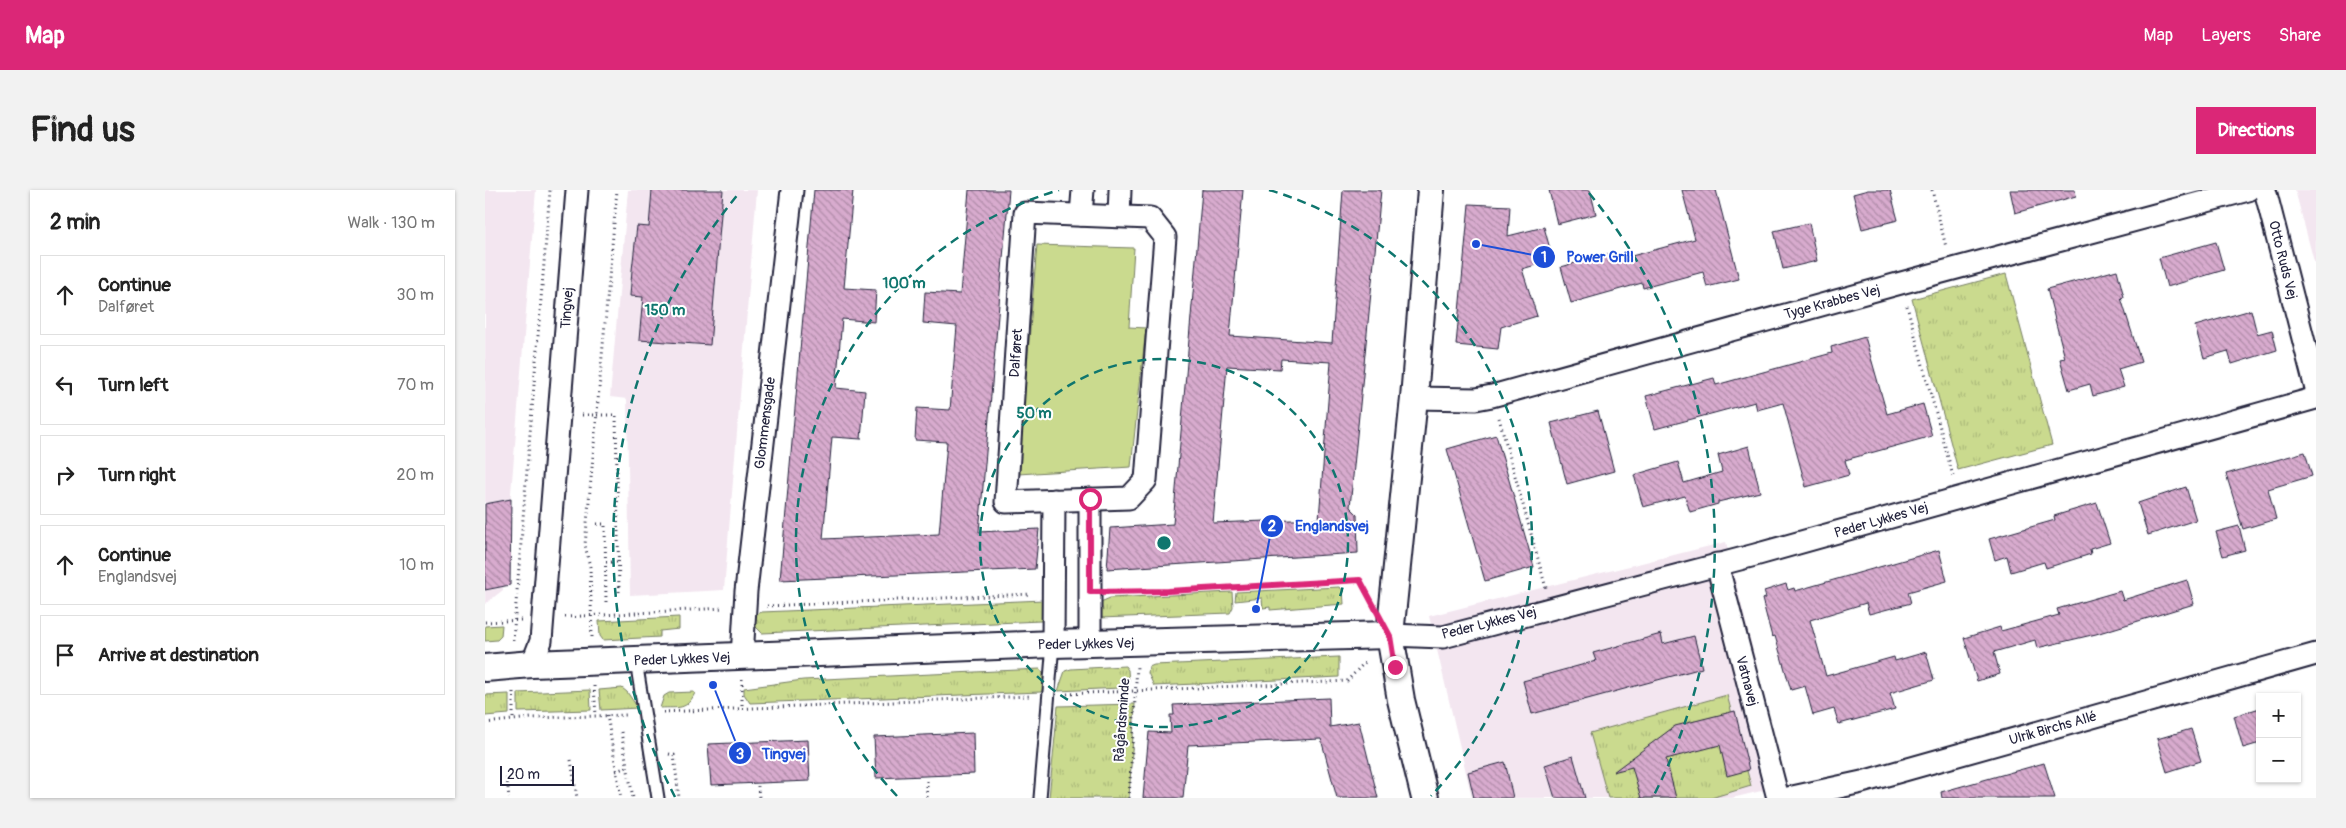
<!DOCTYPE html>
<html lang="en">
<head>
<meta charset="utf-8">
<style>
	:root { --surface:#fff; --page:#f2f2f2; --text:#222; --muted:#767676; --line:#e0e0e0; --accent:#db2777 }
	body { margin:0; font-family:Pangolin,sans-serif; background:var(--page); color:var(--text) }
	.controls { position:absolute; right:15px; bottom:15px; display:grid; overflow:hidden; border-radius:0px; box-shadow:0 1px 4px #0004 }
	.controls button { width:45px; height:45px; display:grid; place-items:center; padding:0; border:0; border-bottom:1px solid var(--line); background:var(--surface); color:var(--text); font:25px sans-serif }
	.scale { position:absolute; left:15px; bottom:12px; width:74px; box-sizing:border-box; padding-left:5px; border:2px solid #22223b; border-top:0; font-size:14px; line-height:18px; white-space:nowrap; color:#22223b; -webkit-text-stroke:4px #fff; paint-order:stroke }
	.stop { position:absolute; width:15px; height:15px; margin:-11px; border:4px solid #db2777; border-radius:50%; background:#fff }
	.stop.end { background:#db2777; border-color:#fff; box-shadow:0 1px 5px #0008 }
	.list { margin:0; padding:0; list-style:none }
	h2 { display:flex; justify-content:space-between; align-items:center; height:65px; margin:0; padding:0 20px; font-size:21px }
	h2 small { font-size:16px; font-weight:400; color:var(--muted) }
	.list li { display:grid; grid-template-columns:32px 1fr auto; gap:15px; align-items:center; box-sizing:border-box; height:80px; margin:0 10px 10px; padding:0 10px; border:1px solid var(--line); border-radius:0px }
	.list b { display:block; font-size:19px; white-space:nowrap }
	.list p { margin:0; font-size:16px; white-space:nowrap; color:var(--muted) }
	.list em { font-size:16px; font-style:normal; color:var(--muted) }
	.icon { flex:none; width:28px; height:28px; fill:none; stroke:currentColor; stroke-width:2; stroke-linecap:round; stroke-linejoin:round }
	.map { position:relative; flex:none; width:1831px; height:608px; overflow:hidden; border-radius:0px }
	header { display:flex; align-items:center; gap:30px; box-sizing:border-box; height:70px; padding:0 25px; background:var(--accent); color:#fff }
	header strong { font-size:24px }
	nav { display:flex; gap:28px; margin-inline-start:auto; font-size:18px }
	.intro { display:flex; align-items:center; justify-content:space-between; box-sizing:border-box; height:120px; padding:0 30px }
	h1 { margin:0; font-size:35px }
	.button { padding:12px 22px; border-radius:0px; background:var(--accent); color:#fff; font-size:18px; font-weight:700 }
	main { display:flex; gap:30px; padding:0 30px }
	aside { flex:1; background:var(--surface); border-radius:0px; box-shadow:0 1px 4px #0004 }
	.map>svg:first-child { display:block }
	.built { fill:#f3e6f0 }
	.grass { fill:url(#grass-tufts); stroke:#767e64 }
	.garden { fill:#cada8e; stroke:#767e64 }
	.building { fill:url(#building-back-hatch); stroke:#22223b; fill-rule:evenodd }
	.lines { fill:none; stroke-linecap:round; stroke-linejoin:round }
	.service-casing { stroke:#22223b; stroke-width:15 }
	.minor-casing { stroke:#22223b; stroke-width:25 }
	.tertiary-casing { stroke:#22223b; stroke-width:30 }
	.path { stroke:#22223b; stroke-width:3; stroke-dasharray:1 4; stroke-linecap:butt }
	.service { stroke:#fff; stroke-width:11 }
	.minor { stroke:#fff; stroke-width:21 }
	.tertiary { stroke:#fff; stroke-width:26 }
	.route { stroke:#db2777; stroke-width:6 }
	.ring { fill:none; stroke:#0f766e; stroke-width:2.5; stroke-dasharray:9 6 }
	.labels { text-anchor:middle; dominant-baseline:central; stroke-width:4; stroke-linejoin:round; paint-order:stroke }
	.street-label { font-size:14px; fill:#22223b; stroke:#fff }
	.centre { fill:#0f766e; stroke:#fff; stroke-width:2.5 }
	.ring-label { font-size:15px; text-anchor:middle; font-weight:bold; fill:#0f766e; stroke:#fff; stroke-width:4; stroke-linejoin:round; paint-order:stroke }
	.leader { fill:none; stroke:#1d4ed8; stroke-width:2 }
	.callout-dot { fill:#1d4ed8; stroke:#fff; stroke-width:2 }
	.mark-label { font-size:15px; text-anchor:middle; font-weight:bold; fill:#fff }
	.callout-label { font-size:15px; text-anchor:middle; font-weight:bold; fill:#1d4ed8; stroke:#fff; stroke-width:4; stroke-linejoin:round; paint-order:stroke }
</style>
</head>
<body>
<header>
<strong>Map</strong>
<nav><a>Map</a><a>Layers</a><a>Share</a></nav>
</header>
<div class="intro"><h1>Find us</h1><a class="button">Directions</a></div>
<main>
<aside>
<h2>2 min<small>Walk · 130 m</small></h2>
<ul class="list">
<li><svg class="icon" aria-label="ahead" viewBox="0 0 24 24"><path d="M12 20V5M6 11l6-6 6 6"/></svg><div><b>Continue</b><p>Dalføret</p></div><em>30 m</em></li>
<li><svg class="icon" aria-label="left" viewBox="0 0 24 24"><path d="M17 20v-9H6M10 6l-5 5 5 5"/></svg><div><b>Turn left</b></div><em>70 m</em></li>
<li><svg class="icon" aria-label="right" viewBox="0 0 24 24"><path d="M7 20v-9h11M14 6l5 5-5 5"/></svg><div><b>Turn right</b></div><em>20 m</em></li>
<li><svg class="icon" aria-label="ahead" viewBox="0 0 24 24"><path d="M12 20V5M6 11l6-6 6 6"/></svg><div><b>Continue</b><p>Englandsvej</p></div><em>10 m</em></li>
<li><svg class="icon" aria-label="arrive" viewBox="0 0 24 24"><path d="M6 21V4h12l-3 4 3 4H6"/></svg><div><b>Arrive at destination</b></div></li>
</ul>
</aside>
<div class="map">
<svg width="1831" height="608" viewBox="0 0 1831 608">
	<defs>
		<pattern id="grass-tufts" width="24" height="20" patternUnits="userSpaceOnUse" patternTransform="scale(1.25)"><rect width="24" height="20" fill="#cada8e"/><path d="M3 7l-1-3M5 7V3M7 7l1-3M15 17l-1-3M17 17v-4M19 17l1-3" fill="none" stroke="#adbb7b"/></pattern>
		<pattern id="building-back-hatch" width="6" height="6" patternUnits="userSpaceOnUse" patternTransform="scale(1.25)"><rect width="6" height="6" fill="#d8abce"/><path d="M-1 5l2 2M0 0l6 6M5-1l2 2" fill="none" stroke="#af8ba8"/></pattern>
	</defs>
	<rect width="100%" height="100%" fill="#fff"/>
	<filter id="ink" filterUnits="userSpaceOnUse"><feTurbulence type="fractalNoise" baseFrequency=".02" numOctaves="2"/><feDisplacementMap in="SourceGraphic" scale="10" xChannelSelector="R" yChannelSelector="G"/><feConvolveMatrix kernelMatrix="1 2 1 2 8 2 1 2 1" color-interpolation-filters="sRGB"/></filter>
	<g filter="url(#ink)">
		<g class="built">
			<path d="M0,0h51l-33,400 -18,14z"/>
			<path d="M143,0h129l-33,400 -94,5 -3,-196 -17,-2z"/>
			<path d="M1810,0h21v79z"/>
			<path d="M1241,352l60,243 -54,13h-260l-43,-182z"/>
		</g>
		<g class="grass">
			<path d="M1521,84l46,171 -94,25 -46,-171z"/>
			<path d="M854,397l4,3 1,14 -74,6v-3l-7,1 -1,-10 -27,3 1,-9z"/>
			<path d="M747,402l1,15 -3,6 -130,5 -4,-14 14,-6z"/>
			<path d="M559,410l1,11 -4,10 -279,12 -7,-7 -1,-11 8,-3z"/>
			<path d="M194,427v12l-19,2v6l-57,3 -3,-4 -1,-15z"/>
			<path d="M17,435l-1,11 -4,4 -12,1v-15z"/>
			<path d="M854,467v20l-185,9 -6,-13 1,-6 5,-2z"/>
			<path d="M640,476l3,4 1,14 -9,4 -62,3 7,-20 6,-2z"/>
			<path d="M555,479l3,4 1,15 -3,4 -291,11 -6,-9v-6l59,-8z"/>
			<path d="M137,498l5,4 11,16 -37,2 -2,-20z"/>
			<path d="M105,500l1,20 -73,2v-19z"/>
			<path d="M209,502l1,1c-9,18 -16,14 -35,15l4,-12 5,-3z"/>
			<path d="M24,504v20l-24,2v-21z"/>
			<path d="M1242,505l24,91 -40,12h-103l-18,-65z"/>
			<path d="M650,514l-6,94h-80l9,-92z"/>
		</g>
		<path class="garden" d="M552,55l97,3 -5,79 17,1 -15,139 -113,7z"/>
		<g class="building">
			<path d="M167,0h71l-13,155 -71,-5 4,-43 -13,-1 2,-26 5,-44 12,1z"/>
			<path d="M329,0h39l-9,98 32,2 -2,32 -32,-3 -6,69 29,3 -4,48 -29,-2 -9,102 116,-5 8,-92 -32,-2 2,-32 33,2 7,-84 -34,-3 2,-31 35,2 9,-104h40l-30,342 60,-3 -4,40 -255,11z"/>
			<path d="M717,0h41l-13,146 102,7 11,-153h38l-31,317 7,7 1,39 -251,16 3,-41 63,-4zM796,169l50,3 -12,157 -106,4 14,-157 53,3z"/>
			<path d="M1064,0h41l6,24 -39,10z"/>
			<path d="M1197,0h34l23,89 -32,8 -4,-15 -60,16 -1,-5 -71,20 -10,-36 50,-14 2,8 82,-22z"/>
			<path d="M1383,0h22l8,30 -36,9 -9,-35z"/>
			<path d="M1525,0h65l1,6 -61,17z"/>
			<path d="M984,14l41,2 -2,30 36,-9 9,33 -31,9 15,47 -36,11 -3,22 -42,-4z"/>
			<path d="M1324,33l8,38 -34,8 -9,-38z"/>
			<path d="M1731,52l8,28 -57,17 -8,-29z"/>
			<path d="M1632,80l7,27 -3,1 20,64 -23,7 6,18 -31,9 -3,-12 -21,6 -9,-31 5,-1 -18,-69z"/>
			<path d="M1766,120l6,24 15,-4 5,20 -45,14 -4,-13 -24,7 -9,-32z"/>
			<path d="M1380,147l22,77 36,-10 9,32 -87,24 4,15 -43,12 -23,-84 -26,7 -2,-8 -100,27 -9,-33 68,-18 2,7 116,-32 -1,-6z"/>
			<path d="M1113,221l16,60 -47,13 -16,-61z"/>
			<path d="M1011,245l38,132 -49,14 -38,-132z"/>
			<path d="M1264,256l11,46 -42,10v2l-28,8 -5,-16 -42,11 -9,-32 44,-13 6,21 38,-11 -4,-17z"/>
			<path d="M1820,262l7,24 -44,13 8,30 -33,10 -17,-55z"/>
			<path d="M1701,297l10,33 -48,15 -10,-32z"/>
			<path d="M26,309l-1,86 -25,5v-86z"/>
			<path d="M1612,313l13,40 -20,6 1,5 -45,14 -2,-6 -33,10 -4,-16 -12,4 -6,-21 66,-19 -1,-4z"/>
			<path d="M1754,336l6,24 -22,6 -7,-24z"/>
			<path d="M1454,360l8,31 -39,11 3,11 -42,11 -3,-11 -56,17 16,56 68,-19 1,4 31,-9 8,28 -44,13 5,16 -56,15 -5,-15 -21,6 -8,-29 -14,4 -16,-54 -3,1 -10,-38 4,-1 -2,-7 22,-7 2,6 6,-2 1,3z"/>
			<path d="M1702,390l7,24 -98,30 -59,14 -2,-8 -41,12 6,22 -23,7 -13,-43 36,-11 1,4 58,-16 -2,-6 63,-18 3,9z"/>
			<path d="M1176,444l2,10 31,-8 8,32 -170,46 -9,-33 73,-20 -3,-8z"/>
			<path d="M844,508l1,29 29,-5 19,76h-41l-16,-59 -133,6 -5,53h-40l6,-66 22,1 -1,-18h4l-1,-10z"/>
			<path d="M1775,518v35l-17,5 -9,-32z"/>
			<path d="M1250,521l14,59 -22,6 -7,-31 -54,14 10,39h-35l-9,-31 -19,5 62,-46z"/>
			<path d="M1706,539l10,32 -34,11 -10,-33z"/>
			<path d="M488,543l1,41 -98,4 -2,-41z"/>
			<path d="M323,550l2,41 -99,4 -3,-41z"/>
			<path d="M1088,566l12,42h-30l-10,-33z"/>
			<path d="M1020,572l8,36h-39l-6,-26z"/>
			<path d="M1559,573l11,35h-113l-1,-6z"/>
		</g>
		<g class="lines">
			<g class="service-casing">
				<g id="service">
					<path d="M151,471l22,137"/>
					<path d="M555,608l13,-154"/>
				</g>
			</g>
			<g class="minor-casing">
				<g id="minor">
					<path d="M1780,0l51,199"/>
					<path d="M540,23l125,5 15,19 -19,243 -17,18 -123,4z"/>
					<path d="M596,25l2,-25"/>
					<path d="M634,26l1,-26"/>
					<path d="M929,208l62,1 16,-3 409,-113 347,-93"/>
					<path d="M1232,374l61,234"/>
					<path d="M905,445l53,2 312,-82 561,-157"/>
					<path d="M605,453v-144"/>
					<path d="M568,454l1,-144"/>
					<path d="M257,467l4,-66 46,-401"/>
					<path d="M47,474l9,-23 36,-451"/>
					<path d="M1303,608l74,-16 454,-128"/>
				</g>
			</g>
			<g class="tertiary-casing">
				<g id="tertiary">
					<path d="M0,478l47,-4 521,-20 337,-9"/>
					<path d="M940,608l-24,-98 -11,-65 24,-237 17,-208"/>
				</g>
			</g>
			<g class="path">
				<path d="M1447,0l14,57"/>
				<path d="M1422,116l46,170"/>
				<path d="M97,225h34l3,177"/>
				<path d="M1014,228l47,170"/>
				<path d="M112,334h8l1,79"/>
				<path d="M121,372h12"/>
				<path d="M627,402l56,-1 192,-11 7,14"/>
				<path d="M282,416l264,-12"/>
				<path d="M80,427l159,-9"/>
				<path d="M0,432l37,-2"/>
				<path d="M107,447l-2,-70 -5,-22 32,-355"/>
				<path d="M28,450l37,-450"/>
				<path d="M257,489v30"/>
				<path d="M109,496l2,29"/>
				<path d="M28,502v28"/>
				<path d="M582,504l280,-13 20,-21"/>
				<path d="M178,522l368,-16"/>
				<path d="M122,525l14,83"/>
				<path d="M0,533l46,-5 96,-3"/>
				<path d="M136,542l12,66"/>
				<path d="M184,564l5,1 5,43"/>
				<path d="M86,570l6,38"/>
				<path d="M131,581l11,-4"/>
				<path d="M22,588l2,20"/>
				<path d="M442,591v17"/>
				<path d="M273,596l1,12"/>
				<path d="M644,608l8,-132"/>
			</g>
			<use href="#service" class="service"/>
			<use href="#minor" class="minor"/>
			<use href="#tertiary" class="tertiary"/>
		</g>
	</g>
	<g class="lines" filter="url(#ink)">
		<path class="route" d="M605,309v93l78,-1 192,-11 30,56 5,31"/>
	</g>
	<g class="ring">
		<circle cx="679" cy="353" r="184"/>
		<path d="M412 606A368 368 0 0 1 574 0M784 0A368 368 0 0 1 946 606"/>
		<path d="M190 607A551 551 0 0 1 254 3M1104 3A551 551 0 0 1 1168 607"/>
	</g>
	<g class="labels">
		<g class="street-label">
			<text transform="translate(1798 70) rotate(76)">Otto Ruds Vej</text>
			<text transform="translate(1347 112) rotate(-15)">Tyge Krabbes Vej</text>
			<text transform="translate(82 118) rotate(-86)">Tingvej</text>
			<text transform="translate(531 163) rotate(-86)">Dalføret</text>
			<text transform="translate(280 233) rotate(-83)">Glommensgade</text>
			<text transform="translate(1396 330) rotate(-16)">Peder Lykkes Vej</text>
			<text transform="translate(1004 433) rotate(-14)">Peder Lykkes Vej</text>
			<text transform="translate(601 454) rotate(-1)">Peder Lykkes Vej</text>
			<text transform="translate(197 469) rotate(-2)">Peder Lykkes Vej</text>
			<text transform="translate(1262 491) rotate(75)">Vatnavej</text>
			<text transform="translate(637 530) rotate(-86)">Rågårdsminde</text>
			<text transform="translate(1568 538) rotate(-16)">Ulrik Birchs Allé</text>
		</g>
	</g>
	<circle cx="679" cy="353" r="8" class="centre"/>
	<g class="ring-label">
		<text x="419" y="98">100 m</text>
		<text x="180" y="125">150 m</text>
		<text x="549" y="228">50 m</text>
	</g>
	<path class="leader" d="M991 54L1059 67M771 419L787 336M228 495L255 563"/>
	<g class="callout-dot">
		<circle cx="991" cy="54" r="5"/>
		<circle cx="771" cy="419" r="5"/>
		<circle cx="228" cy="495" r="5"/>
		<circle cx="1059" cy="67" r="12"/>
		<circle cx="787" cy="336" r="12"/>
		<circle cx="255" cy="563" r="12"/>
	</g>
	<g class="mark-label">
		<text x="1059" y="72">1</text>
		<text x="787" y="341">2</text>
		<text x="255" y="569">3</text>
	</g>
	<g class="callout-label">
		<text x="1115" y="72">Power Grill</text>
		<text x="847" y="341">Englandsvej</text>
		<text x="299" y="569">Tingvej</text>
	</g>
</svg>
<div class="controls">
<button>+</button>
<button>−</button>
</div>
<div class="scale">20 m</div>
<div class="stop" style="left:605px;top:309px"></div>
<div class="stop end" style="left:910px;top:477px"></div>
</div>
</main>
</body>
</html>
